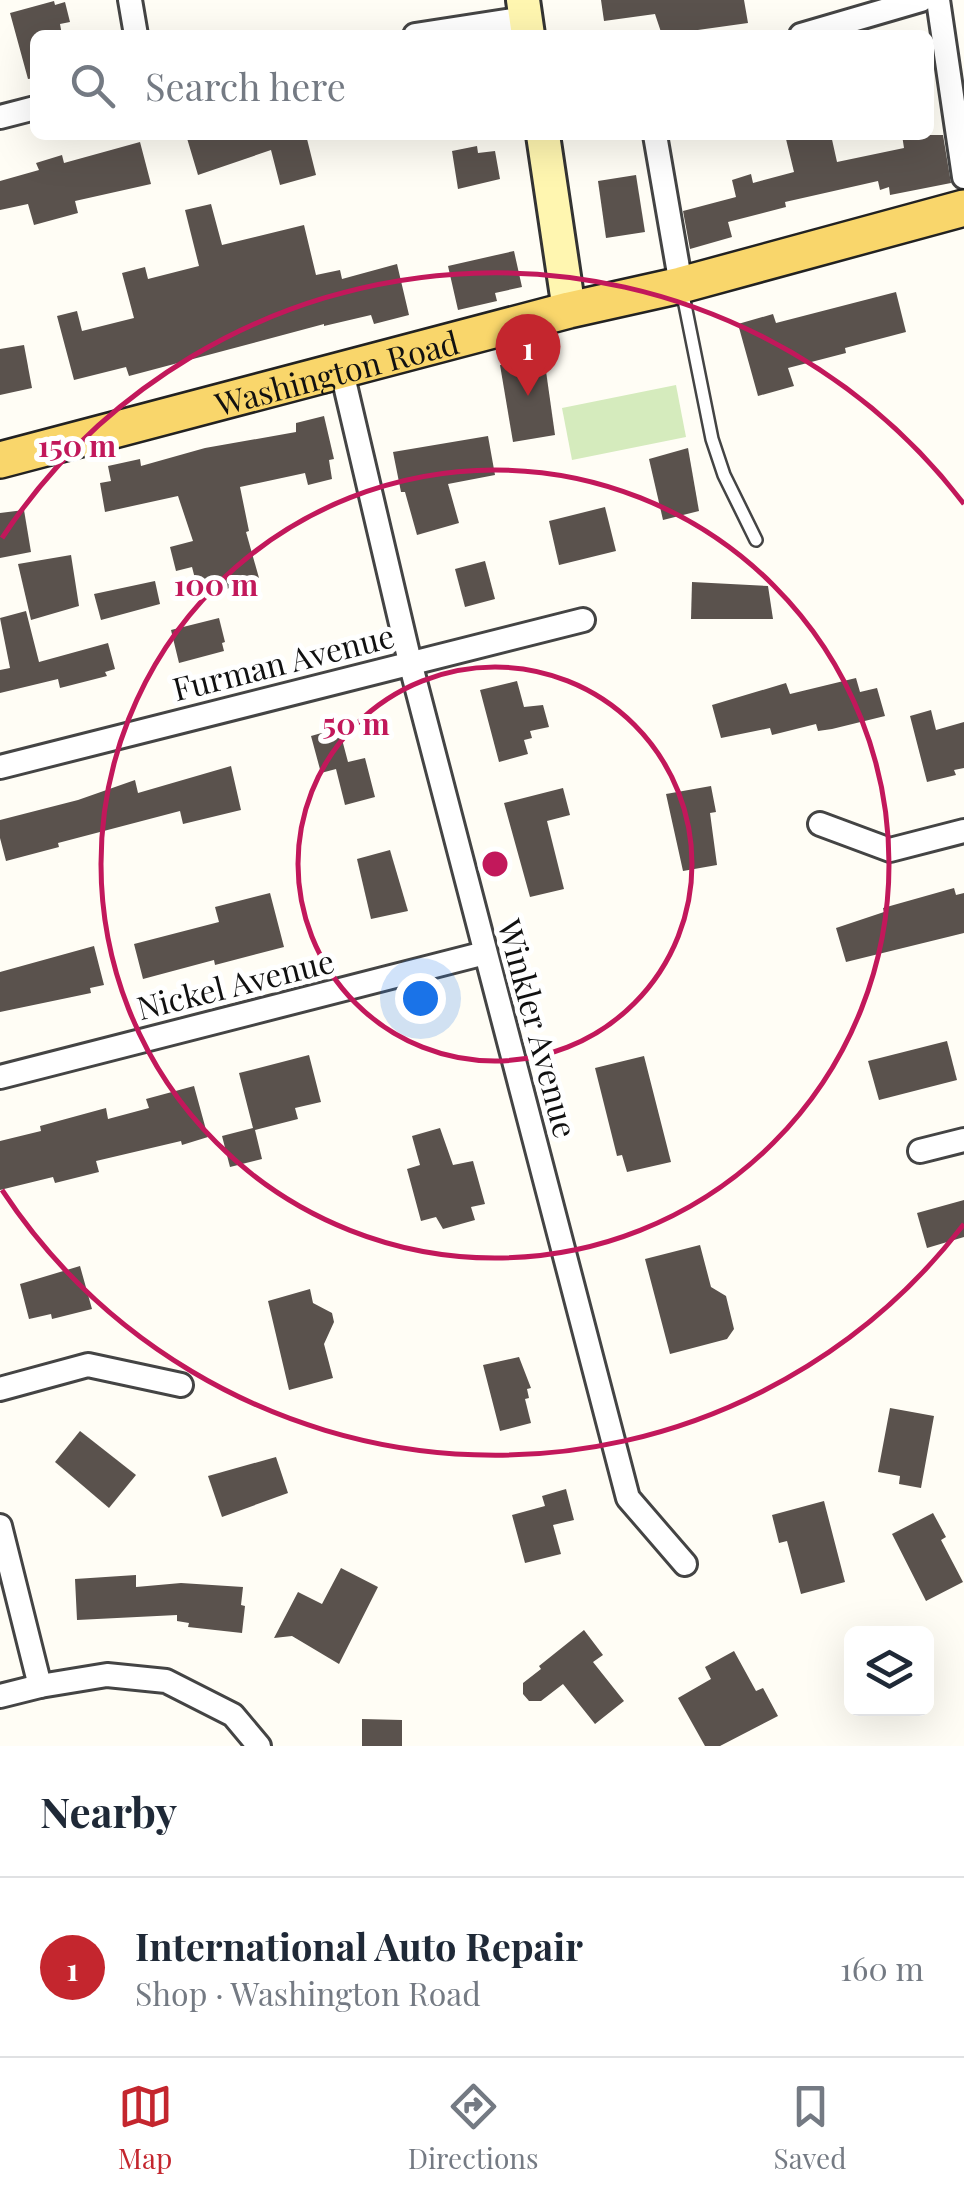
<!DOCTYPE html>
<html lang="en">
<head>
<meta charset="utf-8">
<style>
	:root { --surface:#fff; --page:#f6f6f7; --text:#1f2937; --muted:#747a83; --line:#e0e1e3; --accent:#c4262e }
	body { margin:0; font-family:"Playfair Display",serif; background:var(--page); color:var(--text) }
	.controls { position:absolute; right:30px; bottom:30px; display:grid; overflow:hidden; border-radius:15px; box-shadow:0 10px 40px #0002 }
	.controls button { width:90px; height:90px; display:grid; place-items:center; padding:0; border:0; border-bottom:2px solid var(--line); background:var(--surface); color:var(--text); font:50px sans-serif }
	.you { position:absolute; left:420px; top:998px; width:35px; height:35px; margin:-25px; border:8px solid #fff; border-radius:50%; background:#1a73e8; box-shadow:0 0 0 15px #1a73e833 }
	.badge { display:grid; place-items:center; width:65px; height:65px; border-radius:50%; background:var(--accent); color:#fff; font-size:32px; font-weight:700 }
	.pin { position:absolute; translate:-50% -82px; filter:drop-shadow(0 2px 5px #0008) }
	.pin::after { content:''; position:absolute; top:52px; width:35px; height:30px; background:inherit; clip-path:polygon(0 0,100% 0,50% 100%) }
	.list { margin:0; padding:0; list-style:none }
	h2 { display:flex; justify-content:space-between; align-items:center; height:130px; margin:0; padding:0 40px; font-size:42px }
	h2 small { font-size:32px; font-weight:400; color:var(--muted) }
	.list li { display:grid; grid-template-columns:65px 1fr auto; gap:30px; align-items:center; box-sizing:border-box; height:180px; padding:0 40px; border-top:2px solid var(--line) }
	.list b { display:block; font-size:38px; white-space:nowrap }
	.list p { margin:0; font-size:32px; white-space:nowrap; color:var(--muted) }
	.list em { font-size:32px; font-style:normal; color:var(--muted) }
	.icon { flex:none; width:55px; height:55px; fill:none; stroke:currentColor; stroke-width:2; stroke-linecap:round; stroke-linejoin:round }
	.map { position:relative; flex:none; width:964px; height:1746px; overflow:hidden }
	.search { position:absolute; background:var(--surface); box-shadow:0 10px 40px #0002; left:30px; right:30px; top:30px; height:110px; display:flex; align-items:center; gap:25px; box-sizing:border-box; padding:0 35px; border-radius:15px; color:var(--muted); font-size:38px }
	.sheet { height:310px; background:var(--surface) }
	nav { display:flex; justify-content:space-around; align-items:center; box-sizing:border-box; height:140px; border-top:2px solid var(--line); background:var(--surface); font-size:28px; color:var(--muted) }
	nav a { display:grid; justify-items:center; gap:5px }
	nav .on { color:var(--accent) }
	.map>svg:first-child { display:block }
	.green { fill:#d5ebbd }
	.building { fill:#5a524d }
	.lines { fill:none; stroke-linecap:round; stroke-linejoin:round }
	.service-casing { stroke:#444; stroke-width:16 }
	.minor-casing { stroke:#444; stroke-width:28 }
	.secondary-casing { stroke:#333; stroke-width:38 }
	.primary-casing { stroke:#222; stroke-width:40 }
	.service { stroke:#fff; stroke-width:11 }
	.minor { stroke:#fff; stroke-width:22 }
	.secondary { stroke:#fff6b0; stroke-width:32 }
	.primary { stroke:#f9d66b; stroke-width:35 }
	.ring { fill:none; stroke:#c2185b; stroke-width:5 }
	.labels { text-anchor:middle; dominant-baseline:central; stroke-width:10; stroke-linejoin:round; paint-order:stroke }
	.street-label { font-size:32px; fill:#111; stroke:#fff }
	.centre { fill:#c2185b; stroke:#fff; stroke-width:5 }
	.ring-label { font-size:30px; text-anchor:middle; font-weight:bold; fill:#c2185b; stroke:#fff; stroke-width:10; stroke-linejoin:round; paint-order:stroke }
</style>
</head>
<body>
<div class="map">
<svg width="964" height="1746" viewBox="0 0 964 1746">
	<rect width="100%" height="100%" fill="#fffdf5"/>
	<path class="green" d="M676,385l10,52 -114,23 -10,-52z"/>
	<g class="building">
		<path d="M601,0h143l4,23 -86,12 -7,-21 -51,7z"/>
		<path d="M54,1l1,4 10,-3 5,20 -10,2 2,11h-27v43l-7,1 -18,-66z"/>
		<path d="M186,135h120l10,40 -36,10 -9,-35 -73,25z"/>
		<path d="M785,135h46l6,27 67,-14 -2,-13h41l8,48 -61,12 -1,-8 -9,3 -2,-9 -93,21 1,5 -58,15 4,15 -42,12 -7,-38 53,-14 -4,-17 19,-6 2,9 41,-11z"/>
		<path d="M140,142l11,42 -76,17 3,12 -44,12 -6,-21 -28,6v-29l39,-11 -3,-7 26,-8 2,8z"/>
		<path d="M477,146l1,7 17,-2 5,28 -42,10 -6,-38z"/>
		<path d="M636,175l9,57 -39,6 -8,-57z"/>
		<path d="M211,204l11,41 82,-20 12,50 24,-5 2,9 55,-15 12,51 -35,9 -3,-9 -47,11v-2l-195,52 -3,-9 -52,13 -17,-64 20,-5 5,20 52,-13 -12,-45 23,-6 3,12 51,-13 -14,-56z"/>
		<path d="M514,251l8,36 -27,6 2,8 -39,9 -10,-44z"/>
		<path d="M896,292l10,40 -61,16 1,5 -58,15 6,18 -36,10 -20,-72 35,-10 3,9z"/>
		<path d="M24,345l8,43 -32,7v-46z"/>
		<path d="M544,357l11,78 -42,7 -13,-77z"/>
		<path d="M324,416l10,43 -5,1 3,19 -24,6 -3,-12 -65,14 9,44 -3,1 13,46 -59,20 -8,-31 -16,4 -6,-24 23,-6 -15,-45 -73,16 -5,-29 11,-2 -3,-15 32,-7 1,7 64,-18 91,-16v-9z"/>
		<path d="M488,436l7,39 -47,9 11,39 -42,12 -12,-43h-4l-8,-40z"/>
		<path d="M688,448l11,63 -36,9 -14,-61z"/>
		<path d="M605,507l11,44 -57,14 -10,-44z"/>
		<path d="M24,510l7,42 -31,6v-45z"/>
		<path d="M71,555l8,51 -48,14 -13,-56z"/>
		<path d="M485,561l10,38 -30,8 -10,-38z"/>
		<path d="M155,581l5,23 -59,16 -7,-26z"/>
		<path d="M692,582l76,4 5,33h-82z"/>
		<path d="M26,611l13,51 69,-19 7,26 -10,3 2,4 -47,12 -2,-9 -58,14v-23l10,-2 -10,-50z"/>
		<path d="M219,618l6,24 -3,1 2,8 -45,12 -8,-33z"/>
		<path d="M856,678l4,14 17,-4 8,28 -53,13 -14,2 -2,-7 -44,11 -2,-7 -49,10 -9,-33 74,-22 4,11z"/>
		<path d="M517,681l7,26 19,-2 6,22 -19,4 2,7 -8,2 4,14 -29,8 -19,-72z"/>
		<path d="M931,710l5,20 28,-8v46l-10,2 2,5 -29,7 -17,-66z"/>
		<path d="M339,728l9,34 17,-4 10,39 -30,8 -9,-36 -15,4 -10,-37z"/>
		<path d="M231,766l10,44 -58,14 -3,-13 -122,32 1,4 -53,14 -6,-23v-18l78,-20 57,-20 3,13z"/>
		<path d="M711,786l5,26 -6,1 7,52 -34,6 -17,-77z"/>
		<path d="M563,788l7,27 -23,6 17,68 -34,8 -26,-94z"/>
		<path d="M390,850l18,61 -37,8 -14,-60z"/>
		<path d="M954,888l2,7 8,-2v40l-118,29 -10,-34 48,-16 -1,-4z"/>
		<path d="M270,893l14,54 -69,18 -1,-5 -71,19 -9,-35 85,-22 -4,-15z"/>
		<path d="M94,946l10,39 -14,3 1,5 -91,19v-40z"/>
		<path d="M947,1041l10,39 -78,20 -11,-39z"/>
		<path d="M309,1055l12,47 -26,6 3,11 -43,11 7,29 -32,8 -8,-31 31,-8 -14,-55z"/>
		<path d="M644,1056l27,106 -44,10 -5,-17 -5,1 -22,-88z"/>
		<path d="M194,1086l14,51 -26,8 -1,-4 -85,20 3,11 -44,11 -2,-6 -53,13v-49l41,-10 -1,-5 66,-18 2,11 41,-11 -3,-9z"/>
		<path d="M440,1128l13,37 20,-4 12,43 -14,3 4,13 -32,9 -7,-12 -15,4 -14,-52 13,-4 -8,-29z"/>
		<path d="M964,1200v37l-37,11 -10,-35z"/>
		<path d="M700,1245l11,42 15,9 8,33 -7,10 -57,15 -25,-95z"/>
		<path d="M80,1266l12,43 -40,10 -1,-5 -22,5 -9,-35z"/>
		<path d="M310,1289l3,14 19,10 2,9 -10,22 9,34 -44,12 -21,-89z"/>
		<path d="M519,1357l12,31 -4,1 2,9 -4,1 6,24 -31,8 -17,-66z"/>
		<path d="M890,1408l44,8 -13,72 -22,-4 1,-8 -22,-4z"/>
		<path d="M80,1431l56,44 -27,33 -54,-46z"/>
		<path d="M276,1457l12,36 -66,24 -14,-41z"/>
		<path d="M566,1489l8,31 -21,5 8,29 -36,9 -13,-48 33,-9 -3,-10z"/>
		<path d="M824,1501l21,81 -44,12 -14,-53 -8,2 -7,-28z"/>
		<path d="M933,1513l13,24 -5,3 22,42 -37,19 -34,-67z"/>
		<path d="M341,1568l37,19 -39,77 -47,-28 -18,2 24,-46 24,12z"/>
		<path d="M136,1575v12l45,-4 62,4 -2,18 4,1 -3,27 -54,-6 1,-4 -12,-2v-6l-100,5 -2,-41z"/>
		<path d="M584,1630l19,25 -10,7 31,39 -29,23 -32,-40 -22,17h-12l-6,-7v-11l18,-14 -2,-3z"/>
		<path d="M734,1651l22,40 7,-3 15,28 -58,30h-15l-27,-48 33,-19 -6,-12z"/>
		<path d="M362,1719l40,1v26h-40z"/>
	</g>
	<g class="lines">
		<g class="service-casing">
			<path id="service" d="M682,290l30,149 12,36 32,65"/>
		</g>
		<g class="minor-casing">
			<g id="minor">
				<path d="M130,0l6,35"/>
				<path d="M938,0l26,177"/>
				<path d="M415,35l111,-17"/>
				<path d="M801,35l120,-35"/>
				<path d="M0,117l35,-9"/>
				<path d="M655,135l26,150"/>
				<path d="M342,372l68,290 218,836 57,66"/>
				<path d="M0,767l583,-147"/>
				<path d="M820,824l70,26 74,-19"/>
				<path d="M0,1077l485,-124"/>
				<path d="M920,1151l44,-11"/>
				<path d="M0,1389l88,-24 93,20"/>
				<path d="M0,1526l40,160"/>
				<path d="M0,1696l40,-10 67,-11 59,6 67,34 26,31"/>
			</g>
		</g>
		<g class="secondary-casing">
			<g id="secondary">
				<path d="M523,0l5,35"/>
				<path d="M543,135l26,175"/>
			</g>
		</g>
		<g class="primary-casing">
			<g id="primary">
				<path id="s1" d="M0,460l569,-150 112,-25 283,-77"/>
			</g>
		</g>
		<use href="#service" class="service"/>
		<use href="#minor" class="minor"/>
		<use href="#secondary" class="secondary"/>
		<use href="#primary" class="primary"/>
	</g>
	<g class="ring">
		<circle cx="495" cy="864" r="197"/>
		<circle cx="495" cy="864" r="394"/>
		<path d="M964 1224A591 591 0 0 1 2 1190M2 538A591 591 0 0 1 964 504"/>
	</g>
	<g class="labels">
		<g class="street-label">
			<text stroke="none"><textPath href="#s1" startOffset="348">Washington Road</textPath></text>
			<text transform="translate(283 661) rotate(-14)">Furman Avenue</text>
			<text transform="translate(235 983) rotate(-14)">Nickel Avenue</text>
			<text transform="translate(539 1028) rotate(75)">Winkler Avenue</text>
		</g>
	</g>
	<circle cx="495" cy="864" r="15" class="centre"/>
	<g class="ring-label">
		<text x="77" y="457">150 m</text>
		<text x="216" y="596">100 m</text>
		<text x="356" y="735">50 m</text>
	</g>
</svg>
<div class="controls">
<button><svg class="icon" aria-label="layers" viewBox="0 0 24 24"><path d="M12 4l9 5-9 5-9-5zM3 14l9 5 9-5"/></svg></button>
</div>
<div class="you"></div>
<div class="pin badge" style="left:528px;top:396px">1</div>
<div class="search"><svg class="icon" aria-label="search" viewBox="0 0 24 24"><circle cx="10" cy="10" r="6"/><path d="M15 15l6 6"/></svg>Search here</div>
</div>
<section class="sheet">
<h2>Nearby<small></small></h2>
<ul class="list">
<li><span class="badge">1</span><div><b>International Auto Repair</b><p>Shop · Washington Road</p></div><em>160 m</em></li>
</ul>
</section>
<nav>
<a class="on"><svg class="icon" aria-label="map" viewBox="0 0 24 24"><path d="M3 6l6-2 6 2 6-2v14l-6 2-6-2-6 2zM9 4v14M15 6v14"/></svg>Map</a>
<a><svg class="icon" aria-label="directions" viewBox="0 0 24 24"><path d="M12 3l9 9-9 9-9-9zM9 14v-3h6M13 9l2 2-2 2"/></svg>Directions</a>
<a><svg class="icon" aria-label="saved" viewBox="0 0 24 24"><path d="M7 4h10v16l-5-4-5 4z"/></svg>Saved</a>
</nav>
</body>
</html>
